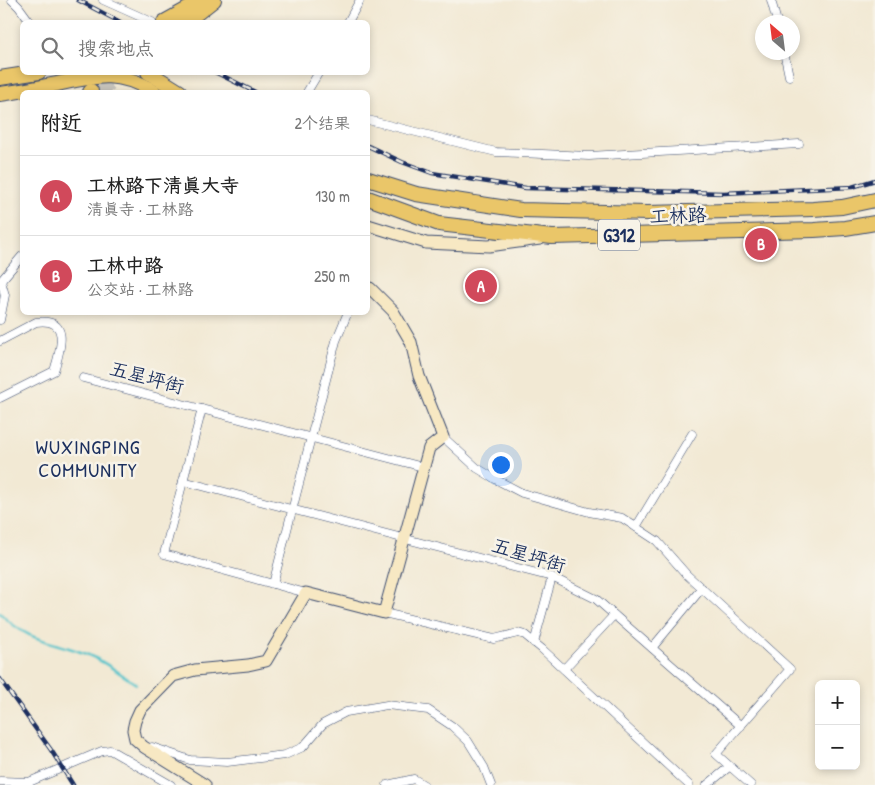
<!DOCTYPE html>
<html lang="zh">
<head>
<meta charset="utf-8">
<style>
	:root { --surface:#fff; --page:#f6f6f6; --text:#222; --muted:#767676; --line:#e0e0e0; --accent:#d1495b }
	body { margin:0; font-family:"Patrick Hand","LXGW WenKai TC",sans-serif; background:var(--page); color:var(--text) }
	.controls { position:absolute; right:15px; bottom:15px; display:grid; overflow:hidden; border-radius:8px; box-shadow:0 2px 8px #0003 }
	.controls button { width:45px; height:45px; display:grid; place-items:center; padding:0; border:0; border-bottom:1px solid var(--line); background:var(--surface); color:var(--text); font:25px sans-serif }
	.compass { position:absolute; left:755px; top:15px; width:45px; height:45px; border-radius:50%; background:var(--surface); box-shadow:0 2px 8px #0003; rotate:332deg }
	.you { position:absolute; left:500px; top:464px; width:18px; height:18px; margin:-12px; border:4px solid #fff; border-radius:50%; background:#1a73e8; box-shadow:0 0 0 8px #1a73e833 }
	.badge { display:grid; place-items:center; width:32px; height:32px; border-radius:50%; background:var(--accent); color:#fff; font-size:16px; font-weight:700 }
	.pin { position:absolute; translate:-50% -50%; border:2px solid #fff; box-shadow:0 1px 5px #0006 }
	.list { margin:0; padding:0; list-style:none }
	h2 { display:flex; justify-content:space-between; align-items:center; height:65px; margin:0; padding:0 20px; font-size:21px }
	h2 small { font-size:16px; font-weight:400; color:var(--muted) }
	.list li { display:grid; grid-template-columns:32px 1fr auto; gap:15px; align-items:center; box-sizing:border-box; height:80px; padding:0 20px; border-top:1px solid var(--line) }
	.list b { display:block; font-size:19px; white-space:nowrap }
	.list p { margin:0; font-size:16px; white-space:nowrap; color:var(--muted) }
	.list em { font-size:16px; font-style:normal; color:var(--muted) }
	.icon { flex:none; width:28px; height:28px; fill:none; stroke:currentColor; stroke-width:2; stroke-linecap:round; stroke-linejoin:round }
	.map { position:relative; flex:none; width:875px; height:785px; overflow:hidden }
	.search { position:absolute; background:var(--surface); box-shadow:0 2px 8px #0003; left:20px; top:20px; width:350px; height:55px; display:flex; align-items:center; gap:12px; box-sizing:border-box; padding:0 18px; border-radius:8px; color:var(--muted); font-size:19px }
	.panel { position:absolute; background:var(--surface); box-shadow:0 2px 8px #0003; left:20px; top:90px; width:350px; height:225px; border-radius:8px }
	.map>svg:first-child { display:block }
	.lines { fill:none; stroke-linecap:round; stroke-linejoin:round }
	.stream { stroke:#57c5cc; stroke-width:2.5 }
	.highway-tunnel { stroke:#c7c4bc; stroke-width:14; stroke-dasharray:14 7; stroke-linecap:butt }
	.street-casing { stroke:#3b4b70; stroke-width:9 }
	.secondary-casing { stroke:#3b4b70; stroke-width:13 }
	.highway-casing { stroke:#3b4b70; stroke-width:16 }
	.street { stroke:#fff; stroke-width:8 }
	.secondary { stroke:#f7e8c3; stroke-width:11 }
	.highway { stroke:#eac669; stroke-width:14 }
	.rail-casing { stroke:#1b2f5e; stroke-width:4.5 }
	.rail { stroke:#f7f3e8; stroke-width:2.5; stroke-dasharray:8; stroke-linecap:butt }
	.labels { text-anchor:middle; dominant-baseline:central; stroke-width:5; stroke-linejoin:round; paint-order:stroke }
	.shield { fill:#f7f3e8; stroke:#5d6a87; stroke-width:1 }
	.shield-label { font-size:18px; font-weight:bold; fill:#1b2f5e }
	.street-label { font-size:19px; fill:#1b2f5e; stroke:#f7f3e8 }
	.neighbourhood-label { font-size:20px; letter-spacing:1px; fill:#1b2f5e; stroke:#f7f3e8 }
</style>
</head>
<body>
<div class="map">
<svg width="875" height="785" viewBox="0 0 875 785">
	<rect width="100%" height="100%" fill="#f7f3e8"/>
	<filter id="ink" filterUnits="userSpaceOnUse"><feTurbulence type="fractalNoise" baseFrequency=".02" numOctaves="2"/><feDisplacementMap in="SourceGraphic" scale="10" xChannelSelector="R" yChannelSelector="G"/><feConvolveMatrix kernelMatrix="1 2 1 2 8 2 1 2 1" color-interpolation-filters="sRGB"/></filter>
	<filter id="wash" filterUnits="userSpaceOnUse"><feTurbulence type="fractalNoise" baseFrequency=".0096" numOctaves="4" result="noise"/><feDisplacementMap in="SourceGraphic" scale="20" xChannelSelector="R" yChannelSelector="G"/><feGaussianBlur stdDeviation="1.12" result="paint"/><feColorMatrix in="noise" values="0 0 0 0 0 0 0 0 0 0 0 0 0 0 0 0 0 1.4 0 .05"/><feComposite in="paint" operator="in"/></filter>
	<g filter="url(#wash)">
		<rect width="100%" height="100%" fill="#f2e9d4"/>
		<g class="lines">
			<path class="stream" d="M0,613c30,32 57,27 93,44 15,7 29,18 43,27"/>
		</g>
	</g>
	<g filter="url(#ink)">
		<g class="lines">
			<path class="highway-tunnel" d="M99,92l25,-19"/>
			<g class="street-casing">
				<g id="street">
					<path d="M12,0l7,7 11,15"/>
					<path d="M103,0l49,22"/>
					<path d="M771,0l6,22"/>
					<path d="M348,22l12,-22"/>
					<path d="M784,52l5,24"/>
					<path d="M307,92l12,-20"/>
					<path d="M368,120l128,32 93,4 210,-12"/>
					<path d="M0,282l22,-26"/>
					<path d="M0,320l5,-25 -4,-14"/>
					<path d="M0,341l36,-19c36,-5 24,29 18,49l-54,27"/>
					<path d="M83,378l340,89"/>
					<path d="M202,409l-38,145 142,39"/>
					<path d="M443,437l34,31 20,12 25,13 67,19 33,6 35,23 29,33 104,95 -74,85 35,31"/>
					<path d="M183,481l369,96 44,22 145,127"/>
					<path d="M636,527l56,-93"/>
					<path d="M273,584l63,-243 12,-29"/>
					<path d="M384,613l110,26 24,-6 7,2 17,14 147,136"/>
					<path d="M534,643l18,-66"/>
					<path d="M652,648l50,-60"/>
					<path d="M564,669l50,-54"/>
					<path d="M152,747l38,13 37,2 58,-7 18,-8 20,-23 23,-12 41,-7 41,5 24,16 16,15 16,26 7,18"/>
					<path d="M0,781l29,1 73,-31 8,-1 61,35"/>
					<path d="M387,785l27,-6 10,6"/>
					<path d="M707,785l22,-18"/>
				</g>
			</g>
			<g class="secondary-casing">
				<g id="secondary">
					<path d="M368,225l58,18 63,3 51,-7"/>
					<path d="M205,785l-61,-38 -9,-8 -2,-9 2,-9 5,-11 33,-34 22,-6 53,-5 18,-4 40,-68 78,20 45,-165 14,-11 -24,-61 -8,-34 -18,-31 -23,-23h-2"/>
				</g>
			</g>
			<g class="highway-casing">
				<g id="highway">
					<path d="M164,22l27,-15 8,-7"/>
					<path d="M186,22l28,-22"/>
					<path d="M148,72l32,20"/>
					<path d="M0,78l39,-6"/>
					<path d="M90,92l1,-1"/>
					<path d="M0,94c14,-2 28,-4 42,-7 43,-8 73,-22 112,5"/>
					<path d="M368,179l48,15 105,16 126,3 166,-4 29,-2 33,-7"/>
					<path d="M368,198l71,26 113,13 262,-7 31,-2 30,-5"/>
				</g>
			</g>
			<use href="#street" class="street"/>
			<use href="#secondary" class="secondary"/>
			<use href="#highway" class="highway"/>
			<g class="rail-casing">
				<g id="rail">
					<path d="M78,0l42,22"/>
					<path d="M215,72l40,20"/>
					<path d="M368,146l34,16 30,11 94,15 198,5 128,-6 23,-7"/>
					<path d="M0,679l51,71 22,35"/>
				</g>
			</g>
			<use href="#rail" class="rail"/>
		</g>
	</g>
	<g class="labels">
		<rect class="shield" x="598" y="219.5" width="42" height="31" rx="4"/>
		<g class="shield-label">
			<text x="619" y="235">G312</text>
		</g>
		<g class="street-label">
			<text transform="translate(678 215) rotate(-2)">工林路</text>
			<text transform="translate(147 377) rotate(15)">五星坪街</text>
			<text transform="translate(529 555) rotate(17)">五星坪街</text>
		</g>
		<g class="neighbourhood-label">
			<text x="88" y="446">WUXINGPING<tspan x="88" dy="23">COMMUNITY</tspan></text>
		</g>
	</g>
</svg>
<div class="controls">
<button>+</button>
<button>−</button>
</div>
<svg class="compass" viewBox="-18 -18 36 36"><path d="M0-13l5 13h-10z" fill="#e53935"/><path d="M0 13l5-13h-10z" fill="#767676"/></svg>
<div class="you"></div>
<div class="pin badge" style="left:481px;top:286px">A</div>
<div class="pin badge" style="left:761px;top:244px">B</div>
<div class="search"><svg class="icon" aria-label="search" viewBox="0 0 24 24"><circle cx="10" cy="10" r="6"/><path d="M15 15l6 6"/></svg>搜索地点</div>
<section class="panel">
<h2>附近<small>2个结果</small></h2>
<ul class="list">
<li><span class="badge">A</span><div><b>工林路下清真大寺</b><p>清真寺 · 工林路</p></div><em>130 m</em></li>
<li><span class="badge">B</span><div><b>工林中路</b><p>公交站 · 工林路</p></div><em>250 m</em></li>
</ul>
</section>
</div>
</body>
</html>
